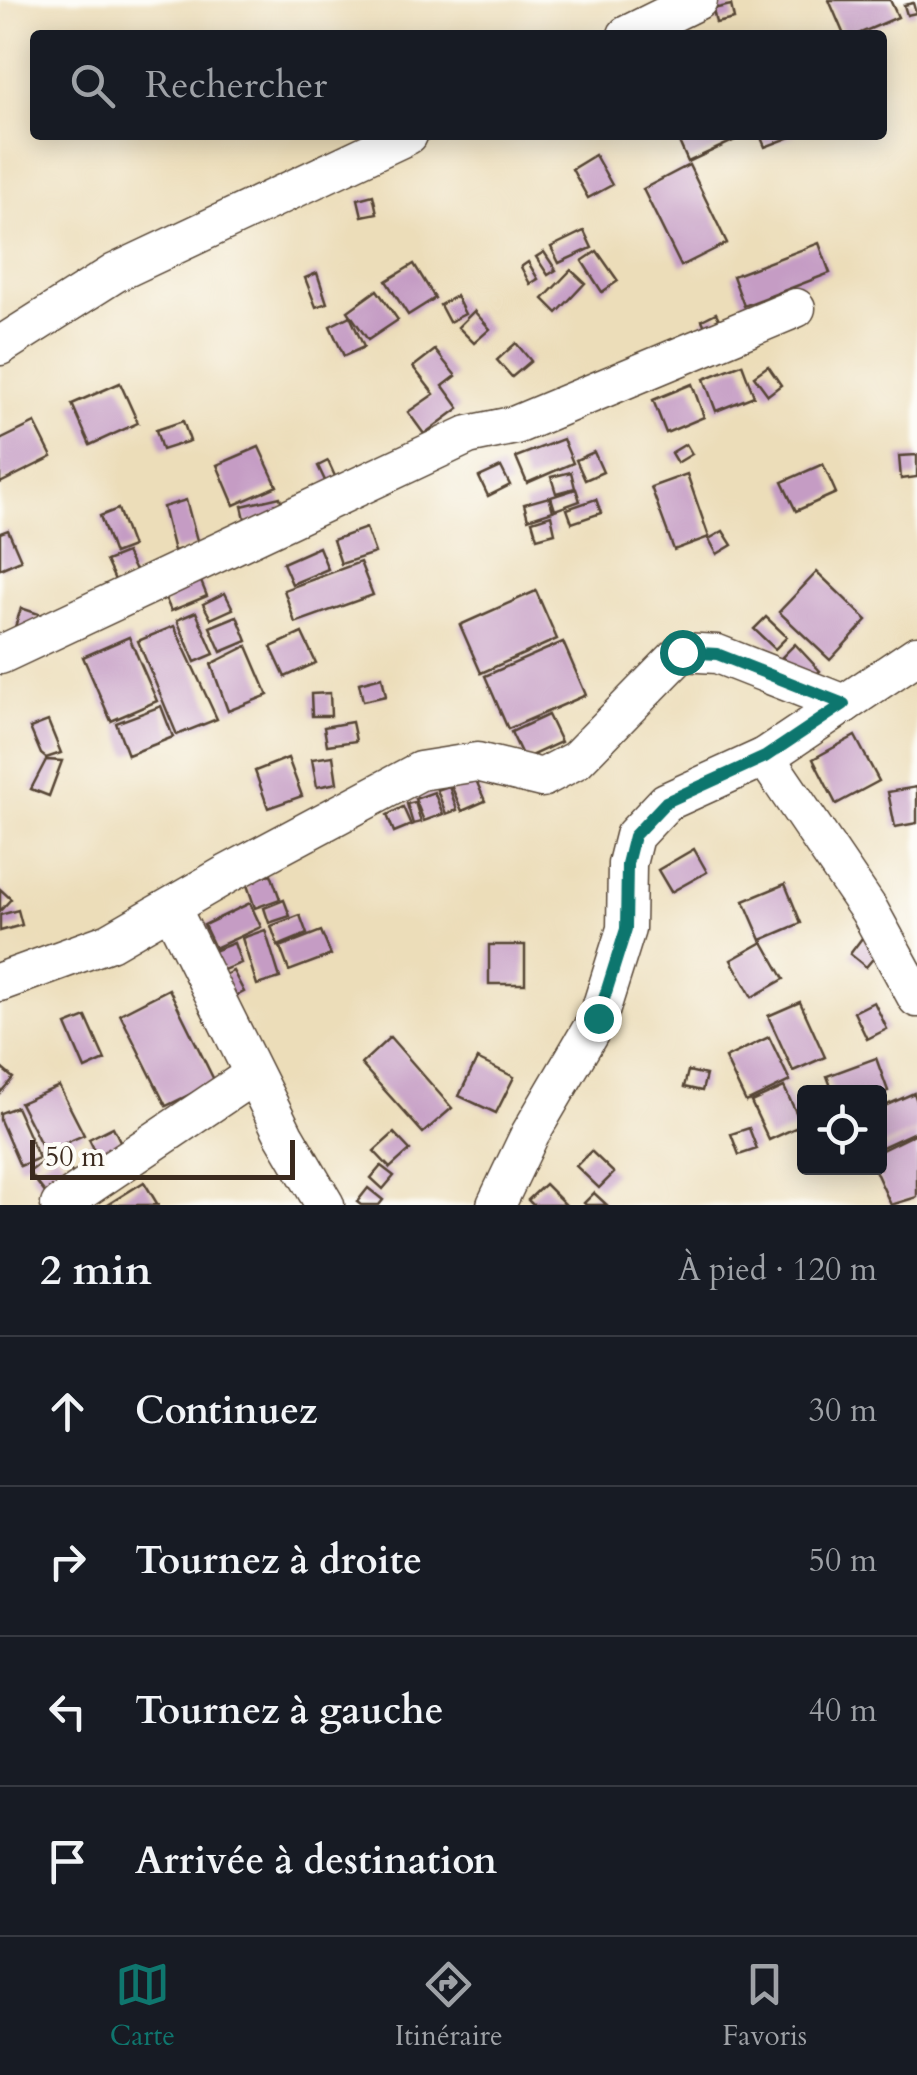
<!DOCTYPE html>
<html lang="fr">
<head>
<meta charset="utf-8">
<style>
	:root { --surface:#171b24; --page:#20242c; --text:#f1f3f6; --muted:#9ea1a6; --line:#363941; --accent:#0f766e }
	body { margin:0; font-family:Cardo,serif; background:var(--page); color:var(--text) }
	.controls { position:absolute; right:30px; bottom:30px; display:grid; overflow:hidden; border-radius:10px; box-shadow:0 5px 25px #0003 }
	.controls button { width:90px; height:90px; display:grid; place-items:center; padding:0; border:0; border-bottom:2px solid var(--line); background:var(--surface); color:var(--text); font:50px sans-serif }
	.scale { position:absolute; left:30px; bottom:25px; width:265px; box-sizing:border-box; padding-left:10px; border:5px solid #3b2a1e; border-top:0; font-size:28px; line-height:35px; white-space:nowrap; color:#3b2a1e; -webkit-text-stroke:8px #fdfcf7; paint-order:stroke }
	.stop { position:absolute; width:30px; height:30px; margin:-22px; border:8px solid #0f766e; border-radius:50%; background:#fff }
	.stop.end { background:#0f766e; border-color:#fff; box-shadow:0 2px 10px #0008 }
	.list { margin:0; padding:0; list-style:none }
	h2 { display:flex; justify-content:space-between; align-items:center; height:130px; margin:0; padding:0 40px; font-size:42px }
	h2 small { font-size:32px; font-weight:400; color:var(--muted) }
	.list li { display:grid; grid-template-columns:65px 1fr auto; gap:30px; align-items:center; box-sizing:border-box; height:150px; padding:0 40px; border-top:2px solid var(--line) }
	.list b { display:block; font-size:38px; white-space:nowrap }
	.list em { font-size:32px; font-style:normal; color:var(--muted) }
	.icon { flex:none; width:55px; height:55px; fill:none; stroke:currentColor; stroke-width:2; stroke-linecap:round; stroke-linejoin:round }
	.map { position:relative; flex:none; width:917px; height:1205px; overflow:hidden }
	.search { position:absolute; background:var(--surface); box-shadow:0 5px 25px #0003; left:30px; right:30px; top:30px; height:110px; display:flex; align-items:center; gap:25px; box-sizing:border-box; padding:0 35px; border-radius:10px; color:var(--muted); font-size:38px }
	.sheet { height:730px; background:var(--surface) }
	nav { display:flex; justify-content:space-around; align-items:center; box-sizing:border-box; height:140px; border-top:2px solid var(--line); background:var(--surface); font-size:28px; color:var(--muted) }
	nav a { display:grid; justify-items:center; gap:5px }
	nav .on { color:var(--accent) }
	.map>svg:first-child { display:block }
	.building { fill:#c59cc4 }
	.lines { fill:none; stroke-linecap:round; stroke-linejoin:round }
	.minor-casing { stroke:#564535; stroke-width:41 }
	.minor { stroke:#fff; stroke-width:38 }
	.route { stroke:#0f766e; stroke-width:12 }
</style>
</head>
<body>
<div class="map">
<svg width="917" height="1205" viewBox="0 0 917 1205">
	<rect width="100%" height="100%" fill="#fdfcf7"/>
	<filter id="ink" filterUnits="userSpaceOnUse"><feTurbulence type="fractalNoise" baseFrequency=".01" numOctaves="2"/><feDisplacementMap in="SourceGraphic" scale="20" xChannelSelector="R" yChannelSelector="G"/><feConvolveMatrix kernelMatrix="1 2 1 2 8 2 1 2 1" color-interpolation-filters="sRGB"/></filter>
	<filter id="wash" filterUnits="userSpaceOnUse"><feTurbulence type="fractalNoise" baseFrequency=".0048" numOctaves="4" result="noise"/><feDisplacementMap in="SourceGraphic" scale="40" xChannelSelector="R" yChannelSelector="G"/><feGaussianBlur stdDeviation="2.25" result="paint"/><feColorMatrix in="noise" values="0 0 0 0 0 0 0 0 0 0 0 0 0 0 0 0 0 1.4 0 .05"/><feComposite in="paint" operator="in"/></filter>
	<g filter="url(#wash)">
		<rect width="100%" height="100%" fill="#ecddb9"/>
		<g id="blocks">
			<g class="building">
				<path d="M829,0h61l8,17 -42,18h-12z"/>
				<path d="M913,3l3,10 -9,2 -3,-10z"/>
				<path d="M731,5l3,14 -18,4 -3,-14z"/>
				<path d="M676,135h57l2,5 -47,22z"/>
				<path d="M760,135h36l-31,12z"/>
				<path d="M595,155l17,30 -24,13 -16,-29z"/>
				<path d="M689,165l38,78 -46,23 -38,-77z"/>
				<path d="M373,195l4,18 -15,3 -4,-17z"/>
				<path d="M584,231l8,17 -33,15 -8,-16z"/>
				<path d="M819,243l11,30 -86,33 -11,-30z"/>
				<path d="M597,251l21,30 -16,11 -20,-31z"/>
				<path d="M544,252l12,18 -8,5 -12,-18z"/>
				<path d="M528,262l10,17 -8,5 -9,-17z"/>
				<path d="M414,264l21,34 -27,17 -22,-34z"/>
				<path d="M571,270l14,13 -28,30 -14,-14z"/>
				<path d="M317,273l10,30 -11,4 -11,-29z"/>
				<path d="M377,290l21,30 -30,20 -20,-29z"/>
				<path d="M456,296l9,18 -16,8 -9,-17z"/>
				<path d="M474,311l16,18 -16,14 -16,-16z"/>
				<path d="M716,313l5,10 -14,8 -5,-11z"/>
				<path d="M350,316l14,31 -20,9 -14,-30z"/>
				<path d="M516,343l15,18 -19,16 -15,-17z"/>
				<path d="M435,350l21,26 -13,10 16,22 -35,26 -16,-22 26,-18 -21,-27z"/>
				<path d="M742,364l12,32 -38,15 -12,-32z"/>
				<path d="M768,366l13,19 -13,10 -14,-19z"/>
				<path d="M120,383l18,40 -48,22 -18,-41z"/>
				<path d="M692,384l12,33 -38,16 -13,-33z"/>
				<path d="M183,421l7,20 -28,9 -6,-20z"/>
				<path d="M35,423l17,34 -52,26v-43z"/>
				<path d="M563,439l10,24 -46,20 -11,-26z"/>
				<path d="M686,444l6,10 -15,9 -6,-10z"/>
				<path d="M259,447l18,39 -43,19 -17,-40z"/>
				<path d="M594,452l9,20 -18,8 -9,-20z"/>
				<path d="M917,455v22l-16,2 -2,-23z"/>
				<path d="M328,461l11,24 -10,4 -11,-23z"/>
				<path d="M823,464l13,29 -40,18 -14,-29z"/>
				<path d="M501,467l9,18 -22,11 -9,-19z"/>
				<path d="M571,472l4,16 -19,5 -5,-16z"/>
				<path d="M687,474l22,63 -35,13 -23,-63z"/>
				<path d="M576,489l4,12 -25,9 -4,-13z"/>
				<path d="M280,497l4,17 -38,9 -4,-17z"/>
				<path d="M549,497l4,14 -25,8 -4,-15z"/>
				<path d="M596,499l5,14 -29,10 -5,-14z"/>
				<path d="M186,500l12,44 -24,7 -11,-44z"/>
				<path d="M118,509l14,38 -18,7 -14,-38z"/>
				<path d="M551,515l4,18 -18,5 -5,-17z"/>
				<path d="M366,528l9,25 -34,11 -8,-24z"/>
				<path d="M8,530l13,30 -21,9v-36z"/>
				<path d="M723,531l9,14 -15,9 -8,-15z"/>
				<path d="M319,547l9,22 -36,15 -9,-21z"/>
				<path d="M126,553l10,20 -20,9 -10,-21z"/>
				<path d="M360,562l13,33 -78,28 -11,-33z"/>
				<path d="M195,567l12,29 -36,15 -12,-28z"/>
				<path d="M817,572l50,48 -37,40 -51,-48z"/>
				<path d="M536,591l21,48 -76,34 -21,-48z"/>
				<path d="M225,593l8,16 -22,10 -8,-15z"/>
				<path d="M21,608l18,6 -7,18 -17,-5z"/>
				<path d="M196,612l18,42 -19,8 -18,-42z"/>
				<path d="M237,616l10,25 -26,11 -11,-25z"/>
				<path d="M766,617l21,20 -12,12 -21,-20z"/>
				<path d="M174,626l43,93 -40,16 -39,-94z"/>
				<path d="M302,633l14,30 -31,14 -14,-30z"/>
				<path d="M129,637l28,64 -46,20 -28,-64z"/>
				<path d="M563,642l23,53 -78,34 -23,-53z"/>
				<path d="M795,644l25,27 -13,12 -25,-26z"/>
				<path d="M247,646l21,49 -40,16 -17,-47z"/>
				<path d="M382,677l4,19 -23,5 -4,-18z"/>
				<path d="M330,693l1,23h-19l-1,-22z"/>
				<path d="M161,706l12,31 -45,18 -12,-32z"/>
				<path d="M548,715l13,27 -37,17 -13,-27z"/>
				<path d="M48,721l13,32 -15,5 -5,-4 -11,-26z"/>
				<path d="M352,722l4,19 -29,4 -3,-18z"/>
				<path d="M855,736l24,45 -43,23 -23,-45z"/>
				<path d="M333,756l4,27 -20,4 -5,-28z"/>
				<path d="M288,758l14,38 -34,12 -13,-37z"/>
				<path d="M46,760l16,1 -13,35 -18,-7z"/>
				<path d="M473,773l12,28 -23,10 -12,-28z"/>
				<path d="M449,786l8,24 -11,4 -9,-24z"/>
				<path d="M917,787v36l-22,4 -7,-35z"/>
				<path d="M434,792l9,22 -19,7 -9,-22z"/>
				<path d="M415,802l6,20 -8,2 -6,-20z"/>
				<path d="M403,807l8,18 -17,7 -7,-17z"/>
				<path d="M694,849l13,23 -36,20 -13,-22z"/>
				<path d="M271,874l9,25 -25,9 -9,-26z"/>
				<path d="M785,884l16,39 -40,17 -17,-39z"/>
				<path d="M0,889l11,10 -11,12z"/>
				<path d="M284,900l6,16 -21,7 -5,-15z"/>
				<path d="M250,903l11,24 -46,21 -11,-23z"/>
				<path d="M18,910l4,15 -22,6v-16z"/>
				<path d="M300,915l7,19 -29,12 -7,-20z"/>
				<path d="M265,930l15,48 -23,7 -15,-47z"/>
				<path d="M321,931l10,24 -42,16 -9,-24z"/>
				<path d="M865,934l17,14 -16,19 -16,-13z"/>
				<path d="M763,942l21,37 -32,18 -21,-37z"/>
				<path d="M234,943l7,20 -20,8 -8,-20z"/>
				<rect x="489" y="945" width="36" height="39"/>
				<path d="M233,971l11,21 -14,7 -11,-21z"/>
				<path d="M169,989l46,93 -49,24 -46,-92z"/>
				<path d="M800,1002l25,55 -32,14 -25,-55z"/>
				<path d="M874,1002l13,27 -20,10 -13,-27z"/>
				<path d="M86,1017l19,43 -20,9 -19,-44z"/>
				<path d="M390,1037l62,71 -29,25 -62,-69z"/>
				<path d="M769,1037l21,44 -44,21 -21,-44z"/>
				<path d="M876,1058l12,33 -8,4 -47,-3 -6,-16z"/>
				<path d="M477,1059l37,18 -18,36 -37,-17z"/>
				<path d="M0,1067l13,11 -13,15z"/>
				<path d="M688,1071l18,4 -4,16 -18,-4z"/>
				<path d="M59,1086l25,49 -39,17 -25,-49z"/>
				<path d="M784,1087l18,38 -33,15 -18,-38z"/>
				<path d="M914,1093l3,8v30l-37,17v-40z"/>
				<path d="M16,1107l23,51 -19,8 -20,-46v-7z"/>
				<path d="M113,1127l10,20 -24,12 -10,-20z"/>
				<path d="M749,1128l8,21 -18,6 -8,-21z"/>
				<path d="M394,1133l16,17 -20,18 -16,-17z"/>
				<path d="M917,1133v64l-26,8 -17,-37h6v-17z"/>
				<path d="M591,1151l23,22 -15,15 -23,-22z"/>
				<path d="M56,1152l18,23 -28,19 -17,-22z"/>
				<path d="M381,1166l13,10 -11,13 -12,-11z"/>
				<path d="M144,1182l14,23h-51z"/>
				<path d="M545,1184l21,21h-33l-5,-5z"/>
				<path d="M368,1188l15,12 -4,5h-18l-4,-3z"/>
				<path d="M594,1193l13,12h-21l-2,-2z"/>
			</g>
		</g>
	</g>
	<g filter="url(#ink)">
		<use href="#blocks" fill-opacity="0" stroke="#564535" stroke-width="2.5"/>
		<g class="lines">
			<g class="minor-casing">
				<g id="minor">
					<path d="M627,35l71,-35"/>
					<path d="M0,346l115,-73 293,-138"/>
					<path d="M0,655l468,-220 48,-10 280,-117"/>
					<path d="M765,757l104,153 48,88"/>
					<path d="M171,908l113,227 41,70"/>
					<path d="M0,982l110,-40 119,-69 191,-102 57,-9 65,16 34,-18 106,-108 35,2 127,50"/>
					<path d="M60,1205l193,-130"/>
					<path d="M496,1205l34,-71 68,-116 28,-89 1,-65 7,-28 32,-34 99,-45 152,-102"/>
				</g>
			</g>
			<use href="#minor" class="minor"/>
		</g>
	</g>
	<g class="lines" filter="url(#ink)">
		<path class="route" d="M598,1018l28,-89 1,-65 7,-28 32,-34 99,-45 79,-53 -127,-50 -35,-2"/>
	</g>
</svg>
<div class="controls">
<button><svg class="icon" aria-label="locate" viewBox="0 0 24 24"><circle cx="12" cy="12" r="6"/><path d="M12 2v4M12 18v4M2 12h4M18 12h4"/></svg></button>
</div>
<div class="scale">50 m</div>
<div class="stop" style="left:682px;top:652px"></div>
<div class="stop end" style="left:598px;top:1018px"></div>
<div class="search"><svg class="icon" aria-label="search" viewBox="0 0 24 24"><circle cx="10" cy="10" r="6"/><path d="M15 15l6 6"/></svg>Rechercher</div>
</div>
<section class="sheet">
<h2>2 min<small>À pied · 120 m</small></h2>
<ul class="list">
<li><svg class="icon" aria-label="ahead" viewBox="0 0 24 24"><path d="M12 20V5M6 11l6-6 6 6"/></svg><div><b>Continuez</b></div><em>30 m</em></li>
<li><svg class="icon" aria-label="right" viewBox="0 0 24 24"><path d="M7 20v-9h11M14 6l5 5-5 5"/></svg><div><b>Tournez à droite</b></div><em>50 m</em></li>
<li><svg class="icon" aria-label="left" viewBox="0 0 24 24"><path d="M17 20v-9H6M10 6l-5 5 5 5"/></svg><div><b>Tournez à gauche</b></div><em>40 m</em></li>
<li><svg class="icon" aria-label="arrive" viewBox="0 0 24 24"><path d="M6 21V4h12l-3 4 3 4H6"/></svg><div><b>Arrivée à destination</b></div></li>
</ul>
</section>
<nav>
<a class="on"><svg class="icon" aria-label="map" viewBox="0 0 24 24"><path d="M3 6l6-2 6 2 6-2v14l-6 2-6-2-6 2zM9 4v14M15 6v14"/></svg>Carte</a>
<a><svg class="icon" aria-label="directions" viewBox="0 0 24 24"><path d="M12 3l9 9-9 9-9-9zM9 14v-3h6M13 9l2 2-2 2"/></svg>Itinéraire</a>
<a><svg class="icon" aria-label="saved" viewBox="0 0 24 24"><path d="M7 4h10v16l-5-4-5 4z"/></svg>Favoris</a>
</nav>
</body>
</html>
